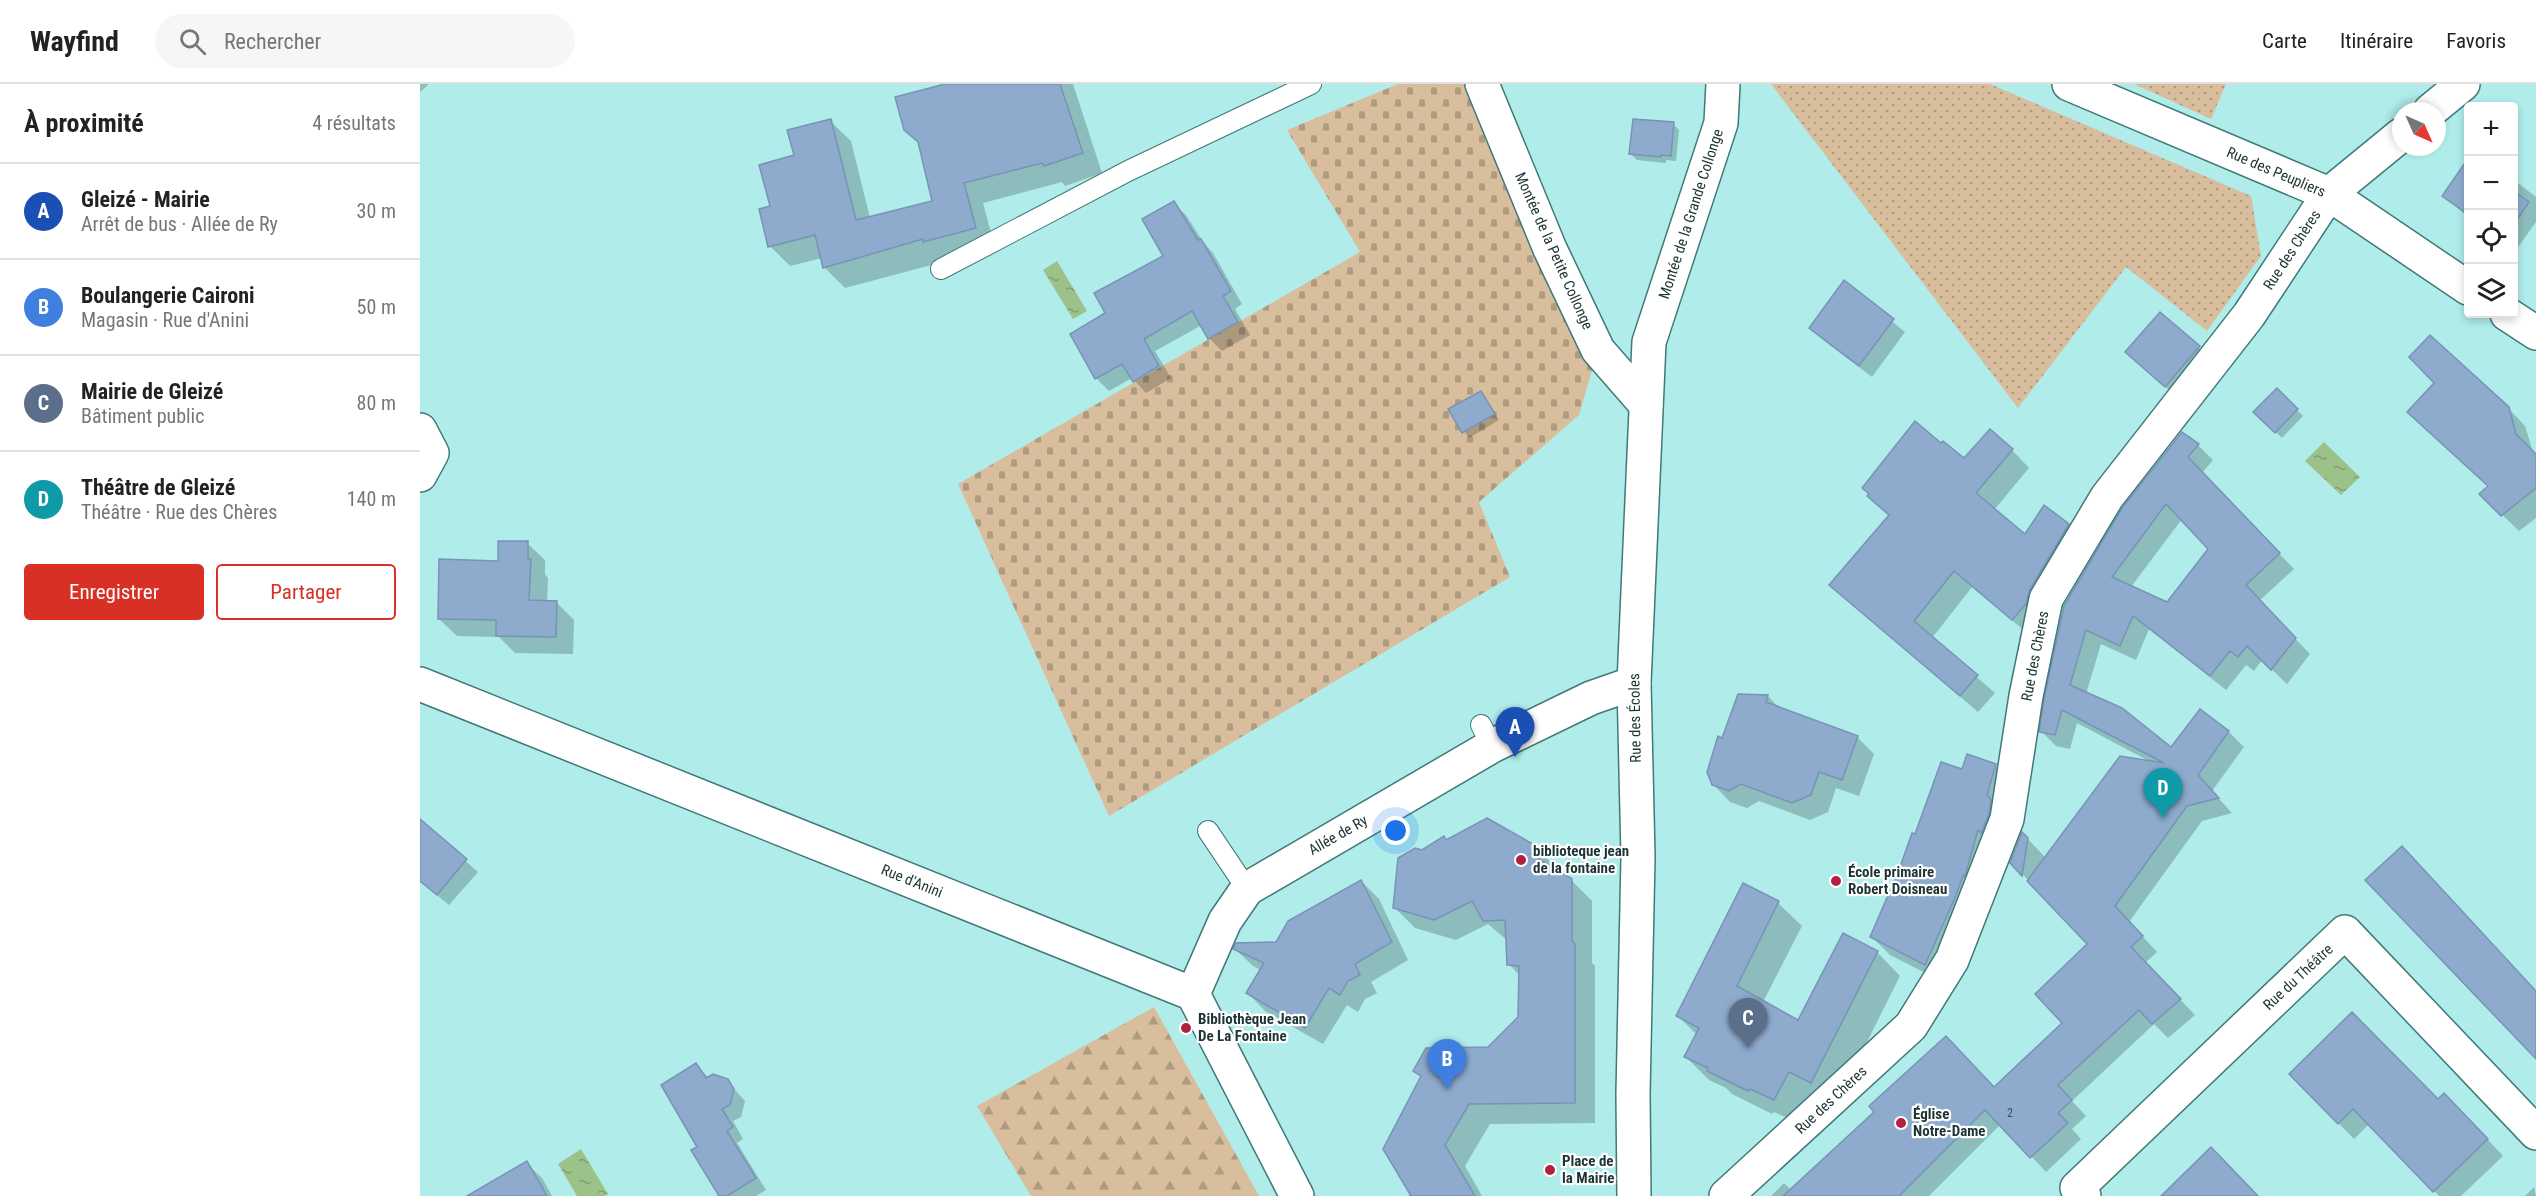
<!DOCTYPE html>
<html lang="fr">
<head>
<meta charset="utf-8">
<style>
	:root { --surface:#fff; --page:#f6f6f6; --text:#222; --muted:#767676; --line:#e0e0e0; --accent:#d93025 }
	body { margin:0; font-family:"Roboto Condensed",sans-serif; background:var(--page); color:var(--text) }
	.controls { position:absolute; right:18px; top:18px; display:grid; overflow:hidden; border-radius:6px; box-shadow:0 3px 9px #0003 }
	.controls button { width:54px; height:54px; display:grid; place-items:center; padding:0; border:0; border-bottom:2px solid var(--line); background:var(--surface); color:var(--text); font:30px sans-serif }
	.compass { position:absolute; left:1972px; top:18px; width:54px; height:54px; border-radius:50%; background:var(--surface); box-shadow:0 3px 9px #0003; rotate:135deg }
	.you { position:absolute; left:976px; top:747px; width:21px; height:21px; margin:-15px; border:4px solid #fff; border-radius:50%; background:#1a73e8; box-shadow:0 0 0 9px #1a73e833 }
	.badge { display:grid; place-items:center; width:39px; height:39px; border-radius:50%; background:var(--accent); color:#fff; font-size:20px; font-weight:700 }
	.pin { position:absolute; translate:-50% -50px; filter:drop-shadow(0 2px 3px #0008) }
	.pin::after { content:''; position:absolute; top:32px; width:21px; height:18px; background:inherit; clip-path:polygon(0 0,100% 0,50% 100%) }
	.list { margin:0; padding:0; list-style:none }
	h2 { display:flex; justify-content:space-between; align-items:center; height:78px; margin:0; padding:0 24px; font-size:26px }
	h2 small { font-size:20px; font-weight:400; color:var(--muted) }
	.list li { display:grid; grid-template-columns:39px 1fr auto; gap:18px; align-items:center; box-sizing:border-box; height:96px; padding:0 24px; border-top:2px solid var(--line) }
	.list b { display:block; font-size:22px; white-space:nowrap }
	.list p { margin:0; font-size:20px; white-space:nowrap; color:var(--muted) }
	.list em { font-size:20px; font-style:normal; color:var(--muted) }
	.actions { display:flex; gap:12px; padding:18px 24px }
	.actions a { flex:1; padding:14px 0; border:2px solid var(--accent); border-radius:6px; text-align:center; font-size:21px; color:var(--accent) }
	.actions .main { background:var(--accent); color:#fff }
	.icon { flex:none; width:33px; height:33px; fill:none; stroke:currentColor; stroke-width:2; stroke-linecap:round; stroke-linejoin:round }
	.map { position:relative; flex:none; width:2116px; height:1112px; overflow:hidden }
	header { display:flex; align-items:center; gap:36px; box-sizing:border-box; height:84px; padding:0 30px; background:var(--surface); border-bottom:2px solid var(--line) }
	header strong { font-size:28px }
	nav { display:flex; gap:33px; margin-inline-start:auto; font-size:21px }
	.search { width:420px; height:54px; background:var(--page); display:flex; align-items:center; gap:15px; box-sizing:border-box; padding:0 21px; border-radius:33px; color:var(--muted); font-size:22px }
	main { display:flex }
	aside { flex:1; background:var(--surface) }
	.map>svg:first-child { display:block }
	.grass { fill:url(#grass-dots) }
	.forest { fill:url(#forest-firs) }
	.cemetery { fill:url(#cemetery-stones) }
	.water { fill:url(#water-ripples) }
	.shadow { fill:#0003; fill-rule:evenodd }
	.building { fill:#8eabce; stroke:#7793b6; stroke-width:1.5; fill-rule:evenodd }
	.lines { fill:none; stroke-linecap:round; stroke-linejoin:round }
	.service-casing { stroke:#3f7978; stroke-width:22 }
	.minor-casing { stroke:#3f7978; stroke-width:36 }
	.service { stroke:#fff; stroke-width:20 }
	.minor { stroke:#fff; stroke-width:33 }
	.poi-dot { fill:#b32142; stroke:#fff; stroke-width:2 }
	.labels { text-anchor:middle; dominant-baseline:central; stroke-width:4.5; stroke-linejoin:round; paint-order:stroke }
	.number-label { font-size:12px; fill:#39525b }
	.street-label { font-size:15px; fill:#1d3535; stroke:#fff }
	.poi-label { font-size:15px; font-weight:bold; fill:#1d3535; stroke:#fff; text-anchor:start }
</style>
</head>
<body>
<header>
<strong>Wayfind</strong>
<div class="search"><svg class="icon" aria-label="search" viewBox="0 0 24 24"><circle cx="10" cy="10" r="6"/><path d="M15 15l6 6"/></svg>Rechercher</div>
<nav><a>Carte</a><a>Itinéraire</a><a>Favoris</a></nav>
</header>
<main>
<aside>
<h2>À proximité<small>4 résultats</small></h2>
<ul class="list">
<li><span class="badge" style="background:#1a4fb4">A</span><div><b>Gleizé - Mairie</b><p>Arrêt de bus · Allée de Ry</p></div><em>30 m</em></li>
<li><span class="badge" style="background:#3f7fe0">B</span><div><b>Boulangerie Caironi</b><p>Magasin · Rue d'Anini</p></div><em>50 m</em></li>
<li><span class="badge" style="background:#5c6f8a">C</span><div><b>Mairie de Gleizé</b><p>Bâtiment public</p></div><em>80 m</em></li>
<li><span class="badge" style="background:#0f9aa8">D</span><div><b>Théâtre de Gleizé</b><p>Théâtre · Rue des Chères</p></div><em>140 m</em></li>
</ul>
<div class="actions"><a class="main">Enregistrer</a><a>Partager</a></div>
</aside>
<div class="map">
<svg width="2116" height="1112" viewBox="0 0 2116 1112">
	<defs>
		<pattern id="grass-dots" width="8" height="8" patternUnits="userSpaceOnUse" patternTransform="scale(1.5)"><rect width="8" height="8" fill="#d8be9c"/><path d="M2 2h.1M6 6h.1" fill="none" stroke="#af9b80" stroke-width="1.8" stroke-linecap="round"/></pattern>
		<pattern id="forest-firs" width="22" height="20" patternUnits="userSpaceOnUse" patternTransform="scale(1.5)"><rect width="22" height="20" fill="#d8be9c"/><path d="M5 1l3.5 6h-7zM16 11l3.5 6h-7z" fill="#af9b80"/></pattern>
		<pattern id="cemetery-stones" width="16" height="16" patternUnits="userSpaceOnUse" patternTransform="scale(1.5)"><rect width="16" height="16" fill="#d8be9c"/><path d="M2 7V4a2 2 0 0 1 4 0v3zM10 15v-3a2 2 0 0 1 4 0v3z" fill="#af9b80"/></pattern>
		<pattern id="water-ripples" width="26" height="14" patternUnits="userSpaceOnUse" patternTransform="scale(1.5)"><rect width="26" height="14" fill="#9dc289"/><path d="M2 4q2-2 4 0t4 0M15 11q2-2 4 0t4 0" fill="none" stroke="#7f9e71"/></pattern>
	</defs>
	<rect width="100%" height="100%" fill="#afecea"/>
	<g class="grass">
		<path d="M1351,0h219l261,112 10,60 -54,75 -81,-64 -108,141z"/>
		<path d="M1714,0h92l-15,35z"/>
	</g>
	<path class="forest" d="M734,923l105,189h-228l-54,-90z"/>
	<path class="cemetery" d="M978,0h84l116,266 -19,65 -100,87 31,75 -401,239 -151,-332 402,-232 -73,-122z"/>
	<g class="water">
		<path d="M637,177l30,50 -14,8 -30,-49z"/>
		<path d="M1904,358l36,35 -19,18 -36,-34z"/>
		<path d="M161,1065l27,45 -4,2h-27l-19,-32z"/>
	</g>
	<g class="shadow">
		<path d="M0,0h9l-9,8z"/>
		<path d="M520,0h133l29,89 -37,13 -3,-4 -79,21 12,45 -150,40 -20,-20 -3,-10 -32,8 -20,-20 1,-39 25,-51 34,-35 21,20 19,77 64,-16 -14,-58 -15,-15 36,-42z"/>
		<path d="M1253,40l6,6 -3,31 -10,-1v3l-29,-3 -6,-6z"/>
		<path d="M2048,78v55l-24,-21z"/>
		<path d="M2094,96l22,17v25l-20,28 -2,-2z"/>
		<path d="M753,119l13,12 17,27 10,11 29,51 -7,5 15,26 -28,16 -13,-13 -7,-13 -47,26 16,27 -25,15 -14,-15 -23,13 -13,-13 -24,-44 35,-21 58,-57z"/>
		<path d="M1424,198l61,50 -33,45 -49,-37 -12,-12z"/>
		<path d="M1740,230l50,44 -33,39 -39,-34z"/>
		<path d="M1857,306l26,26 -21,22 -27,-26z"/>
		<path d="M1060,309l19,27 -30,18 -19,-28z"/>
		<path d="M2088,324l17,18 8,26 3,3v63l-17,13 -38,-37 8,-7 -63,-58z"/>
		<path d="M1521,361l24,16 47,-11 17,18 -35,42 32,26 42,-11 18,18 -55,93 -59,-49 -40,51 63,55 -17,19 -147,-127 58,-69 -20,-20z"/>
		<path d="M1778,361l15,15 -11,13 92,96 -35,32 51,53 -23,30 -25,-24 -8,11 -8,-6 -20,25 -77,-61 -13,31 -35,-16 -15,50 85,55 29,-38 29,21 15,15 -32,44 20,22 -30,8 -73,101 28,30 -12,11 50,52 -27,23 -14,-14 -82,77 14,15 -14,13 9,10 -35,33 -45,-48 -72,72h-158l13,-13 7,7 203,-101 70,-66 25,-79 -77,-81 11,-29 23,24 105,-96 -74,-39 -7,26 -14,-3 -15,-15 24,-125zM1762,435l28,30 -43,54 -36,-16z"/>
		<path d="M107,459l18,17v14l3,4 -1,24h9l18,18 -1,34 -58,-1 -16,-16 -42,-1 -18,-17 60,-57z"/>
		<path d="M1319,611l29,1 12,13 77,28 17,17 -15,42 -23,-8 -8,24 -18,8 -51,-19 -12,7 -17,-6 -17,-18 10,-44z"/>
		<path d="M1575,681l18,18 -70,199 -53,-27 -18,-18 44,-101 47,-65z"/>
		<path d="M0,737l58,51 -29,33 -28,-23 -1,1z"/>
		<path d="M1024,754l3,3 90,7 20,21 -2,1 16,10 21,21v62l3,3v157l-105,1 -25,42 17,30h-73l13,-118 -7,-7 74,-22 30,-31 1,-42 -11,-12 -1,-23 -20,-17 -32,16 -41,-12 -21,-21 28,-55z"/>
		<path d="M941,797l18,18 29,61 -37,22 6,11 -12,6 -7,13 -11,-7 -24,39 -58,-33 -17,-18 13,-23 -8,-4 -18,-17 42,-6z"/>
		<path d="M1324,801l34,18 24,23 -39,76 36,20 78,-70 23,24 -65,130 -37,17 -24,-11 -2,2 -40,-20 -6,-6 -17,-8 -23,-23 11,-22 -19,-19z"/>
		<path d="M276,981l13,13 18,3 18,20 -4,16 -8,4 10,18 -6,4 29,47 -10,6h-35l-22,-48z"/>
		<path d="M1871,990l147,27 22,9 43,46 -42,40h-22l-70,-72 -15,15z"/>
		<path d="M106,1079l16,15 10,18h-82z"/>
		<path d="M2114,1103l2,9h-11z"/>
	</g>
	<g class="building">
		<path d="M525,0h115l23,69 -39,13 -2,-3 -78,20 12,45 -53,14v-3l-100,29 -8,-33 -47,12 -9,-38 11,-3 -11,-41 35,-10 -7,-25 44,-11 25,101 76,-19 -14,-59 -14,-12 -9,-33z"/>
		<path d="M1213,35l41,3 -3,34 -10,-1v2l-32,-3z"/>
		<path d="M2047,76l2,1v54l-27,-19z"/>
		<path d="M2094,107l15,11 -15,22z"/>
		<path d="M754,117l24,39 3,-1 30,52 -8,5 15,26 -30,17 -16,-28 -48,28 15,27 -26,16 -11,-18 -27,15 -25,-45 35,-21 -11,-20 69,-37 -21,-37z"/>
		<path d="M1424,196l50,39 -35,47 -50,-38z"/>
		<path d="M1740,228l40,34 -35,41 -40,-35z"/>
		<path d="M2010,251l79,72 7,27 20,20v34l-35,28 -22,-22 9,-8 -81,-74 27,-29 -25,-26z"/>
		<path d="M1857,304l21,21 -23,24 -22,-21z"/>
		<path d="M1061,307l14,23 -33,19 -14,-24z"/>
		<path d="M1495,337l26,22 2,-2 21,17 26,-29 23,20 -37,44 49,41 19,-29 25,19 -39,65 -4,15 -14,16 -58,-49 -40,50 64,54 -18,21 -131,-111 60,-70 -22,-19 2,-2 -7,-6z"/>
		<path d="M1762,348l17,12 -11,13 92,96 -34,32 50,53 -25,32 -24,-24 -9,11 -8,-6 -20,25 -77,-60 -13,30 -34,-16 -16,55 52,23 49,39 29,-38 29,22 -31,44 21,23 -32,8 -72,100 28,30 -12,11 50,52 -29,25 -13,-14 -81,75 14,15 -14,13 10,10 -38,35 -45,-48 -86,86h-116l91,-84 -5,-6 77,-70 48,51 68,-64 -27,-29 52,-50 -60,-63 93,-125 44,7 -102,-53 -7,25 -16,-3 5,-33 20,-93 58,-98zM1746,420l42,45 -41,53 -55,-25z"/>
		<path d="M78,457h30v18h3l-2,41 28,1 -1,36 -60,-1v-16l-58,-1 1,-60 59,2z"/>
		<path d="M1318,610l30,1 -2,7 92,34 -16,44 -23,-8 -8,23 -19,8 -51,-19 -12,7 -17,-6 -5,-13 11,-36 4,2z"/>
		<path d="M1547,670l29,10 -9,31 4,4 -2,15 -8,19 -3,-3 -13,46h-2l-9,24 -29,65 -55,-28 29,-67 13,-37 3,1 26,-72 21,7z"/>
		<path d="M1067,734l51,29 -7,7 41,25v62l3,3v159l-106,1 -24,41 30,51h-64l-28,-47 38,-73 -8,-5 13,-23 62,-1 30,-30 1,-51 -12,-1 -2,-45 -22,1 -11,-20 -38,19 -41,-12 5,-50 17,-10 7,2 22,-14 2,4z"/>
		<path d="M0,735l47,40 -30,36 -17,-14z"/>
		<path d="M1602,748l6,6 -6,38 -12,-13z"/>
		<path d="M1982,762l134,145v68l-171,-179z"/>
		<path d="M941,796l31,62 -37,22 5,11 -12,6 -8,14 -11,-7 -24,40 -59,-35 18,-30 -31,-14 3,-6 40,-1 12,-21z"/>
		<path d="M1323,799l36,18 -42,85 61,34 45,-87 35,18 -67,132 -22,-11 -15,28 -24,-11 -2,2 -41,-20 1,-3 -24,-11 15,-29 -23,-12z"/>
		<path d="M1932,928l86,87 6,-6 44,46 -55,53 -80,-83 -15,15 -49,-50z"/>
		<path d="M276,979l10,15 7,-4 15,5 6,10 -4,16 -8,4 11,18 -6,4 29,47 -29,18h-8l-28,-46 6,-3 -36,-62z"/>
		<path d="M1791,1063l47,49h-97z"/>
		<path d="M107,1077l20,35h-80z"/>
	</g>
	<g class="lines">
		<g class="service-casing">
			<g id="service">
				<path d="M521,185l187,-98 183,-87"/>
				<path d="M1061,641l11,21"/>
				<path d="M788,747l39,58"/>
			</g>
		</g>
		<g class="minor-casing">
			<g id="minor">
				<path d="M1062,0l68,165 48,101 48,55"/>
				<path d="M1649,0l260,110 139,94"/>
				<path d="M2010,27l33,-27"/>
				<path d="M2087,230l29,19"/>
				<path d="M0,346l12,23 -12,22"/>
				<path d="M0,600l773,310 104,202"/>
				<path d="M773,910l32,-73 22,-32 245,-143 99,-48 43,-15"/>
				<path d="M1214,1112l-1,-102 5,-237 -4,-174 15,-341 72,-219 2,-39"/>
				<path d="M1306,1112l185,-170 41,-66 55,-141 19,-123 20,-97 61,-102 142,-182 80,-121 72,-59"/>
				<path d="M1664,1112l-7,-8 268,-256 191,201"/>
			</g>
		</g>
		<use href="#service" class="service"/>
		<use href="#minor" class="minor"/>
	</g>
	<g class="poi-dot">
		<circle cx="1101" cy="776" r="6"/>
		<circle cx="1416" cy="797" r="6"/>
		<circle cx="766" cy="944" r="6"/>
		<circle cx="1481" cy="1039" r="6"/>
		<circle cx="1130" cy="1086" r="6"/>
	</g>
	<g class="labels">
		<g class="number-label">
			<text x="1590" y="1029">2</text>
		</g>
		<g class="street-label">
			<text transform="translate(1856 88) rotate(23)">Rue des Peupliers</text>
			<text transform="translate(1271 130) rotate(-72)">Montée de la Grande Collonge</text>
			<text transform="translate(1872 166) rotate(-57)">Rue des Chères</text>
			<text transform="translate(1134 167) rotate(66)">Montée de la Petite Collonge</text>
			<text transform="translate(1615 572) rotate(-79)">Rue des Chères</text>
			<text transform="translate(1215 634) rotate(-91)">Rue des Écoles</text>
			<text transform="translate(918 751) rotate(-30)">Allée de Ry</text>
			<text transform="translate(492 797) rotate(22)">Rue d'Anini</text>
			<text transform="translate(1878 893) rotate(-43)">Rue du Théâtre</text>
			<text transform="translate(1411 1016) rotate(-43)">Rue des Chères</text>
		</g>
		<g class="poi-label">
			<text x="1113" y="767">biblioteque jean<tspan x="1113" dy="17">de la fontaine</tspan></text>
			<text x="1428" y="788">École primaire<tspan x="1428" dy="17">Robert Doisneau</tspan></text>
			<text x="778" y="935">Bibliothèque Jean<tspan x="778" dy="17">De La Fontaine</tspan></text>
			<text x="1493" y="1030">Église<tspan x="1493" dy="17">Notre-Dame</tspan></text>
			<text x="1142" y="1077">Place de<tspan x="1142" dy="17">la Mairie</tspan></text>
		</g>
	</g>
</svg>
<div class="controls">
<button>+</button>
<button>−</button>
<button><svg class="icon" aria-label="locate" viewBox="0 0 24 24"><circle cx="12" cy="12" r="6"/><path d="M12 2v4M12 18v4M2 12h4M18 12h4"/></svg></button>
<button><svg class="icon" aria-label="layers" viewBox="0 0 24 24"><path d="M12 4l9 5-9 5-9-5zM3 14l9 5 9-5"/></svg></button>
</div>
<svg class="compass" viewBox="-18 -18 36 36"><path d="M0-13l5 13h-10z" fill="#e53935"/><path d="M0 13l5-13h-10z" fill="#767676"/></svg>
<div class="you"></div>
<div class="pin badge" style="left:1095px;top:673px;background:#1a4fb4">A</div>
<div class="pin badge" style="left:1027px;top:1005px;background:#3f7fe0">B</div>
<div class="pin badge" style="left:1328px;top:964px;background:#5c6f8a">C</div>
<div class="pin badge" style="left:1743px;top:734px;background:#0f9aa8">D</div>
</div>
</main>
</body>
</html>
